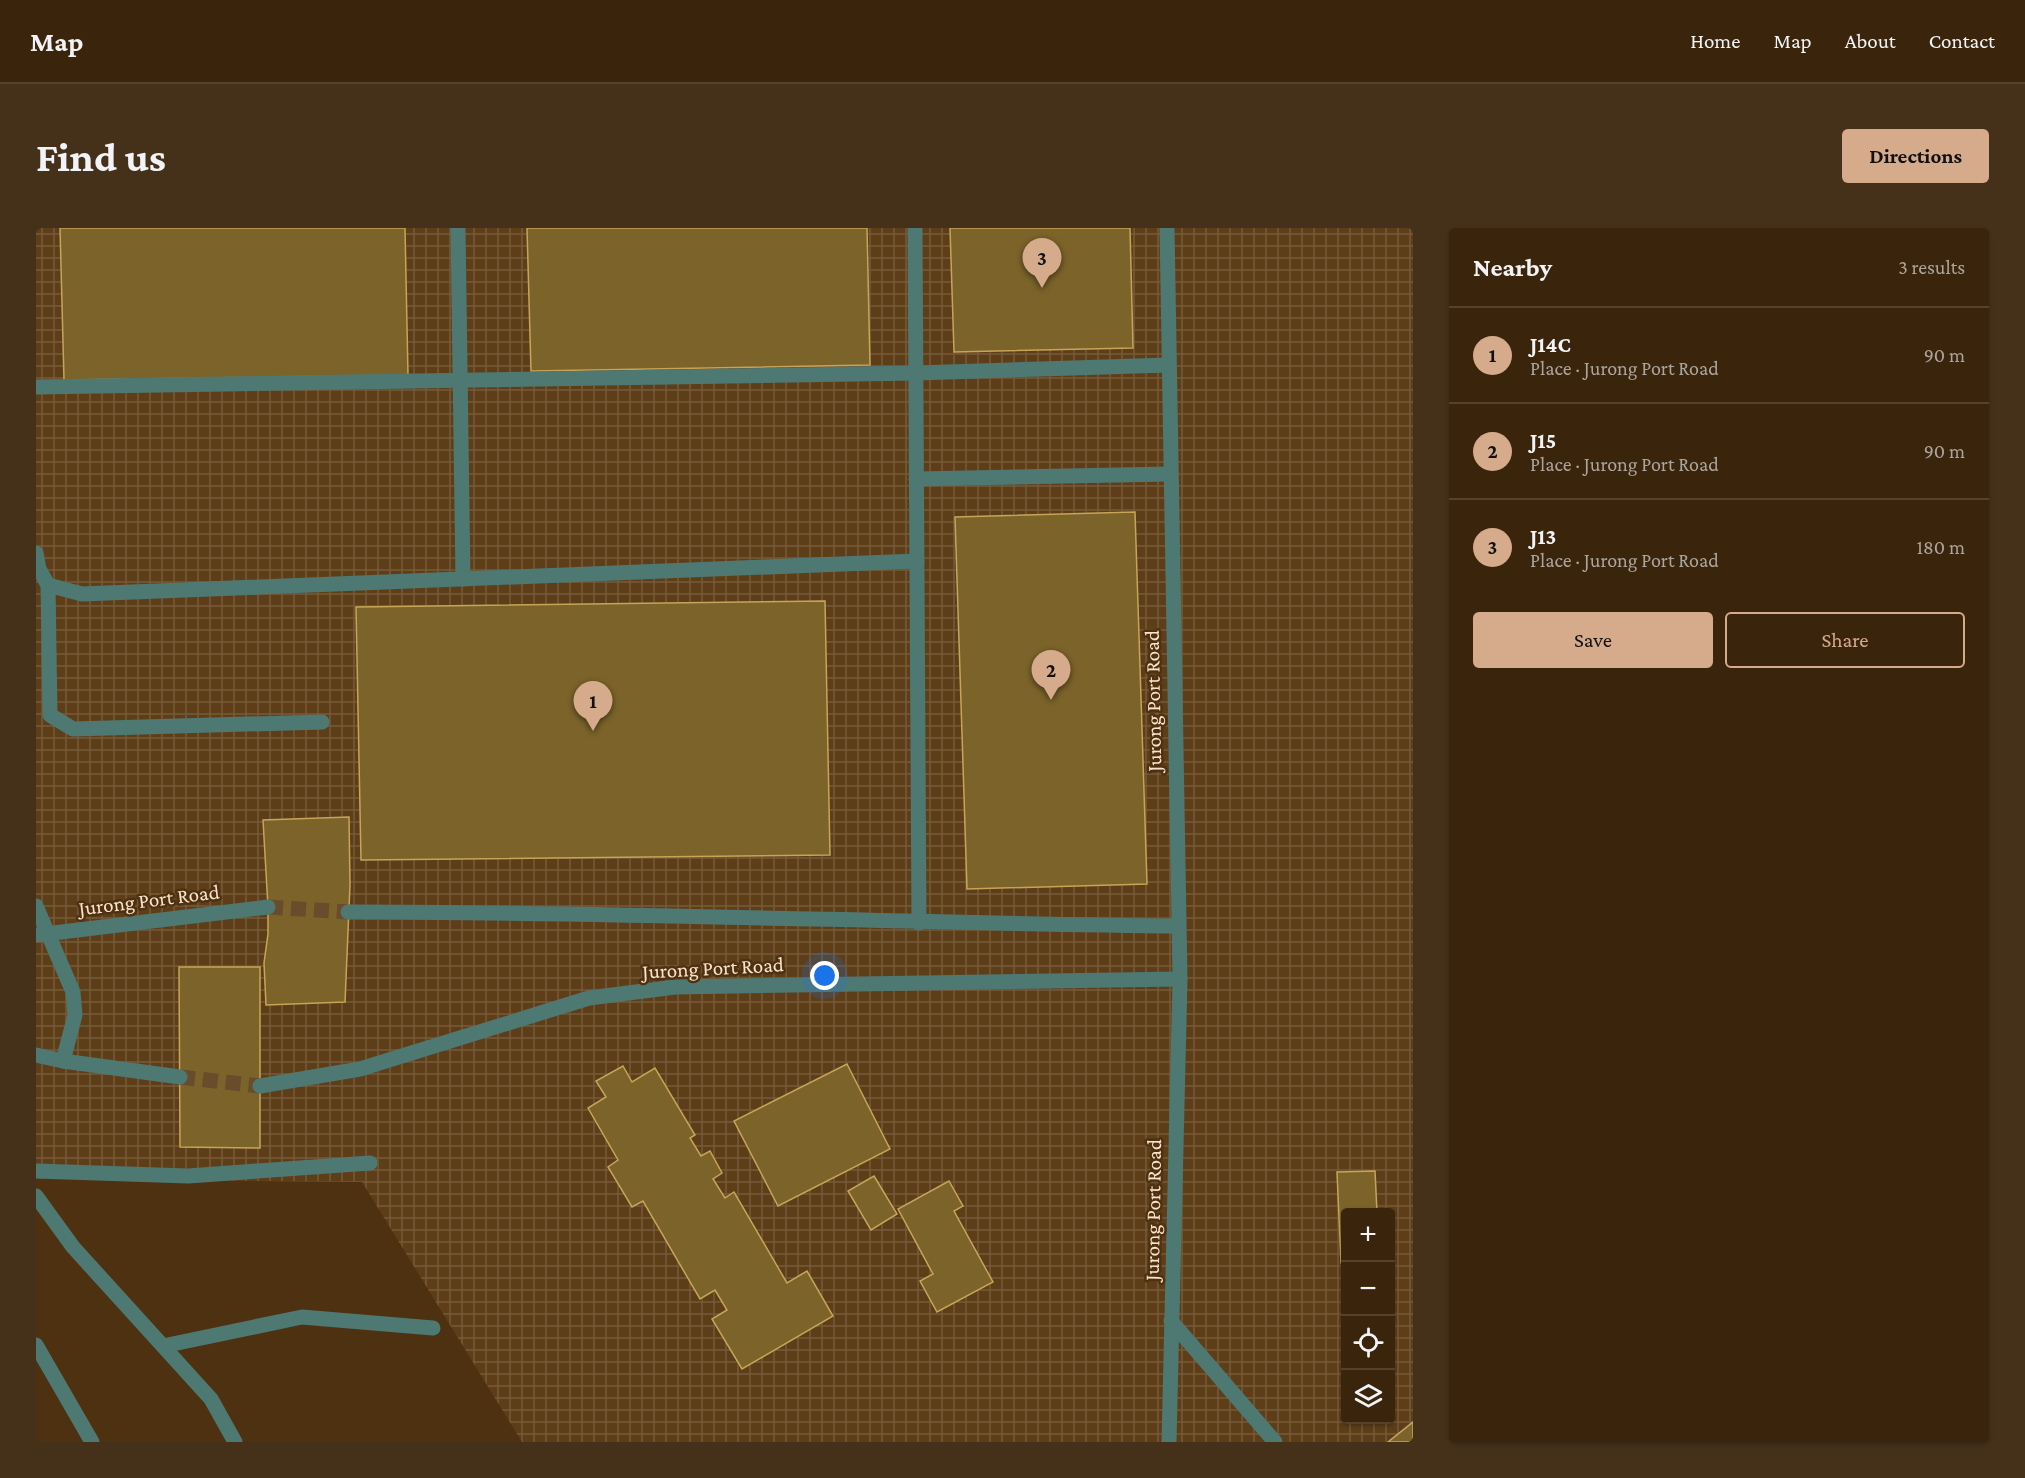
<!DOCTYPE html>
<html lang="en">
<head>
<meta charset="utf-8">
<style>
	:root { --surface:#3a250c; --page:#45311a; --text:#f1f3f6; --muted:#aba59d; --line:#54422d; --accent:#d6ab8b }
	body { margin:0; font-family:"Crimson Pro",serif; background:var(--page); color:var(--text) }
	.controls { position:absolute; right:18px; bottom:18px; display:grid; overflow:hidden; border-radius:6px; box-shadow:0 2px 4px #0004 }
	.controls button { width:54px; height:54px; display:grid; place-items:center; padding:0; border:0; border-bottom:2px solid var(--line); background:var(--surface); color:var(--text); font:30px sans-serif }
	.you { position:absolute; left:789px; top:748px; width:21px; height:21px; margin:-15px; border:4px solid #fff; border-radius:50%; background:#1a73e8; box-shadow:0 0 0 9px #1a73e833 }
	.badge { display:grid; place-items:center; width:39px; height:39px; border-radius:50%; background:var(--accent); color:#111; font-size:20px; font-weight:700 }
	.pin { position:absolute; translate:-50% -50px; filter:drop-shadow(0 2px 3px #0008) }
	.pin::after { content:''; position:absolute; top:32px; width:21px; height:18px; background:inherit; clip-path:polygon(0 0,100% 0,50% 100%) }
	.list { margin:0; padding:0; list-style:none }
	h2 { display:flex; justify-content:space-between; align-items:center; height:78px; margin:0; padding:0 24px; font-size:26px }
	h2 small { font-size:20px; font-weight:400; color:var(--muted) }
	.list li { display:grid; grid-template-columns:39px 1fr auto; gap:18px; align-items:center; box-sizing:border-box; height:96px; padding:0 24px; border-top:2px solid var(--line) }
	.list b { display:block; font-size:22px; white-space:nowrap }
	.list p { margin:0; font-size:20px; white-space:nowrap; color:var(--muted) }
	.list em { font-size:20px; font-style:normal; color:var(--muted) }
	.actions { display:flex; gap:12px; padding:18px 24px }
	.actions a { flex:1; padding:14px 0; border:2px solid var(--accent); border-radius:6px; text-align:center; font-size:21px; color:var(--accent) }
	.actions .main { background:var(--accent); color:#111 }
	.icon { flex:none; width:33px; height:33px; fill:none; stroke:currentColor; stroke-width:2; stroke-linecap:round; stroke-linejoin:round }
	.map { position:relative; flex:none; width:1377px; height:1214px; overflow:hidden; border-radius:6px }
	header { display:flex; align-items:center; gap:36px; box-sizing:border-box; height:84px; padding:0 30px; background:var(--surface); border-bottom:2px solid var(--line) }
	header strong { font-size:28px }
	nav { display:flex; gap:33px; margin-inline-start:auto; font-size:21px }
	.intro { display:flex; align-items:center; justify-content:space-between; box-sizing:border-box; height:144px; padding:0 36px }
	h1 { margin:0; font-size:42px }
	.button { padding:15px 27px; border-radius:6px; background:var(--accent); color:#111; font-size:21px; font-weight:700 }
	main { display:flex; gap:36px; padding:0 36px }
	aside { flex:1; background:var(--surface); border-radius:6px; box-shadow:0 2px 4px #0004 }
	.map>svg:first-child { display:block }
	.industrial { fill:url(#industrial-grid); fill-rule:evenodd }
	.building { fill:#7b632a; stroke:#c7a558; stroke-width:1.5 }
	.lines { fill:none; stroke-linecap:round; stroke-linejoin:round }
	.minor-tunnel { stroke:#684c2c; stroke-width:15; stroke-dasharray:15 8; stroke-linecap:butt }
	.minor { stroke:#4e7872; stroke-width:15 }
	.labels { text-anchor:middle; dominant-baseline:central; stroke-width:5; stroke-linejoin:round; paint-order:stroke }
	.street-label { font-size:21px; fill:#fbe3cb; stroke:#4e3110 }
</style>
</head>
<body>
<header>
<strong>Map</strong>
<nav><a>Home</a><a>Map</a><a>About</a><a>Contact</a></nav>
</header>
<div class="intro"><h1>Find us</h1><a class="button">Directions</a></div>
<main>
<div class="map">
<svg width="1377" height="1214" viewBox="0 0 1377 1214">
	<defs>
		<pattern id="industrial-grid" width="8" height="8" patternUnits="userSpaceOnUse" patternTransform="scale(1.5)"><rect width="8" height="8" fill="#5e3e19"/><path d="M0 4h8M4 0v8" fill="none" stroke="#765a39"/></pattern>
	</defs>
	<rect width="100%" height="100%" fill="#4e3110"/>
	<path class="industrial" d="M0,0h1377v1214h-891l-160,-260 -326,-3zM1310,984h44v208h-44z"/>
	<g class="building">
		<path d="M24,0h345l3,147 -344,5z"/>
		<path d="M491,0h340l3,137 -339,6z"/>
		<path d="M914,0h180l3,120 -179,4z"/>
		<path d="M1099,284l12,372 -180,5 -12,-372z"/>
		<path d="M789,373l5,254 -469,5 -5,-253z"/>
		<path d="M313,589l1,68 -5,117 -79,3 -2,-42 4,-29v-27l-5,-87z"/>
		<path d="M143,739h81v181l-80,-1z"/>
		<path d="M811,836l43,85 -112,57 -44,-85z"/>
		<path d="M587,838l9,16 23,-14 40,67 -5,3 11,18 9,-5 12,22 -9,6 12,19 9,-6 53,91 20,-12 26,45 -91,53 -30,-50 15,-9 -12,-20 -15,9 -57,-98 -11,6 -24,-40 10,-7 -30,-52 18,-11 -10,-16z"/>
		<path d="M1339,943l2,41h-31v51h-5l-4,-91z"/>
		<path d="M838,948l23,38 -26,16 -23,-39z"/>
		<path d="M913,953l14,25 -9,5 39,71 -56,30 -17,-31 13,-7 -35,-65z"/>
		<path d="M1377,1194v20h-25z"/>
	</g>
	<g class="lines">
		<g class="minor-tunnel">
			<path d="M232,679l80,5"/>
			<path d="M144,849l80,9"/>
		</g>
		<g class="minor">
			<path d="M422,0l5,351"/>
			<path d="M879,0l4,695"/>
			<path d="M1131,0l13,751 -11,463"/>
			<path d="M0,159l880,-14 253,-8"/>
			<path d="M880,251l253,-5"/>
			<path d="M0,325l3,16 9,16 2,130 23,14 249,-7"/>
			<path d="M12,357l34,9 835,-33"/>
			<path d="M0,678l37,86 2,23 -12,46"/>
			<path d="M312,684c277,0 553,11 830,14"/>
			<path d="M0,707l232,-28"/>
			<path d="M0,827l27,6 117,16"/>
			<path d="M224,858l100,-17 229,-71 86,-11 505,-8"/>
			<path d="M0,943l152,5 182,-13"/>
			<path d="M0,968l37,51 138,152 24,43"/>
			<path d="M1135,1093l104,121"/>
			<path d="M0,1117l56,97"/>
			<path d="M127,1118l139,-29 131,11"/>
		</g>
	</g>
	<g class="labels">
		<g class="street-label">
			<text transform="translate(1117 473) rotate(-91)">Jurong Port Road</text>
			<text transform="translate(113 672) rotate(-7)">Jurong Port Road</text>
			<text transform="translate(677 740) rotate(-3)">Jurong Port Road</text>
			<text transform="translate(1117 982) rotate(-89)">Jurong Port Road</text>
		</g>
	</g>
</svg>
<div class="controls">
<button>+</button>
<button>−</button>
<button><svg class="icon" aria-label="locate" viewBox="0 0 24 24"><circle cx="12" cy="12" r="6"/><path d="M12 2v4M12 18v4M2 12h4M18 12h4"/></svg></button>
<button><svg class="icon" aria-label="layers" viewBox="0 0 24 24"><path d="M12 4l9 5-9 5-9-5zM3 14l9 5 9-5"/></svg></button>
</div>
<div class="you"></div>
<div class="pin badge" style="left:557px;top:503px">1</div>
<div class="pin badge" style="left:1015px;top:472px">2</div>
<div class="pin badge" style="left:1006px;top:60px">3</div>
</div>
<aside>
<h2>Nearby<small>3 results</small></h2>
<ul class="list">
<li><span class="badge">1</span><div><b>J14C</b><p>Place · Jurong Port Road</p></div><em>90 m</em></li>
<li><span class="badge">2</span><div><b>J15</b><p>Place · Jurong Port Road</p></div><em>90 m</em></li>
<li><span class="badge">3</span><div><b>J13</b><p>Place · Jurong Port Road</p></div><em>180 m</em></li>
</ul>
<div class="actions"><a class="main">Save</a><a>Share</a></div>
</aside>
</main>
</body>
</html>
